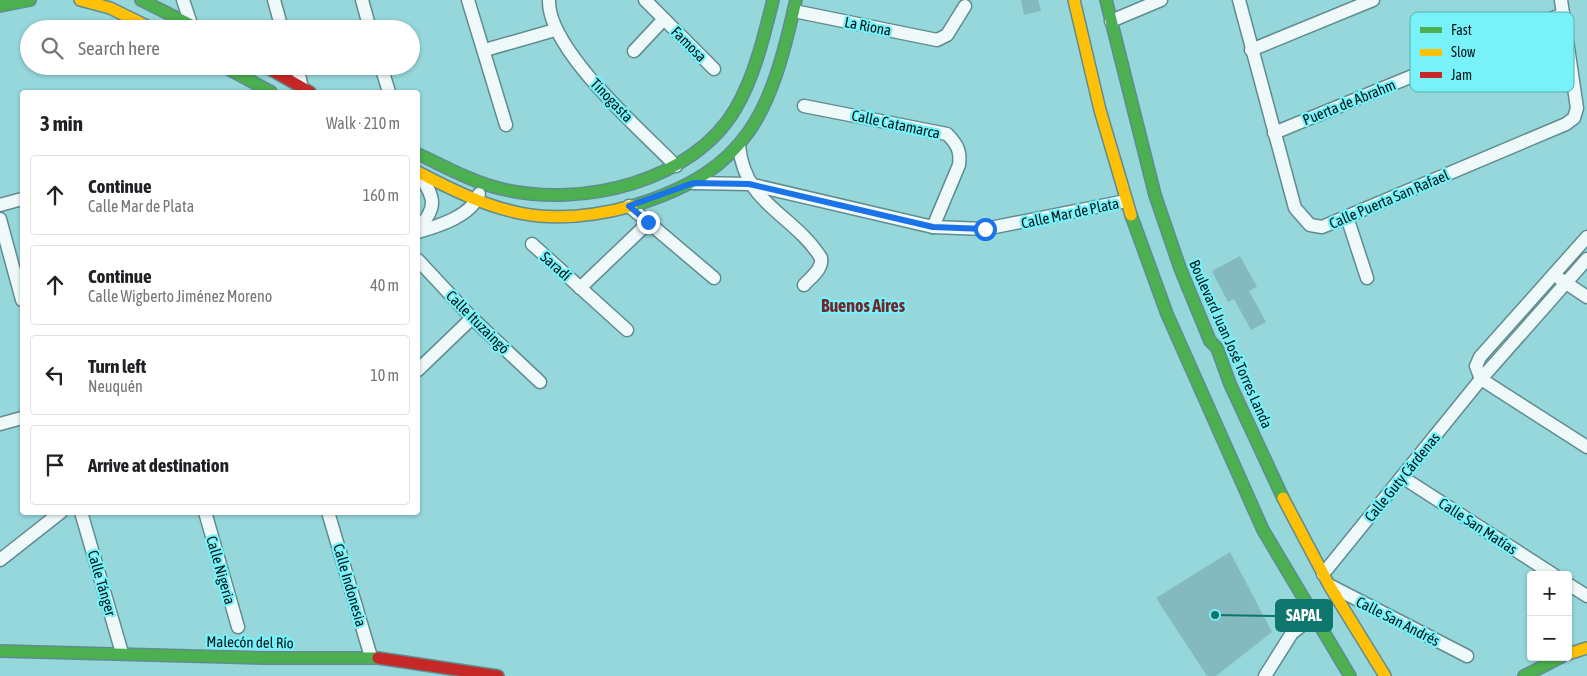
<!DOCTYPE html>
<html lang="en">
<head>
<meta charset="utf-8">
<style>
	:root { --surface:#fff; --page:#f2f2f2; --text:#202124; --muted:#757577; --line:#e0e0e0 }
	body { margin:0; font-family:"Asap Condensed",sans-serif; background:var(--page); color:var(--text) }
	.controls { position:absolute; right:15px; bottom:15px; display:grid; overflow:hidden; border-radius:5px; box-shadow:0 1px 4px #0004 }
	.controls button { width:45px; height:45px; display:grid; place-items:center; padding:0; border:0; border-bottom:1px solid var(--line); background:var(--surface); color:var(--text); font:25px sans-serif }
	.stop { position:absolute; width:15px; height:15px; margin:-11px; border:4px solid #1a73e8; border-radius:50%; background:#fff }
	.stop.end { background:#1a73e8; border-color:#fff; box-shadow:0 1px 5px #0008 }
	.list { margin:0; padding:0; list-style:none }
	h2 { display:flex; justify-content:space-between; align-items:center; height:65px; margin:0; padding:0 20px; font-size:21px }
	h2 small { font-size:16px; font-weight:400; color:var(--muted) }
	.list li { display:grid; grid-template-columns:32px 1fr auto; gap:15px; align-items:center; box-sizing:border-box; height:80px; margin:0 10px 10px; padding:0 10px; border:1px solid var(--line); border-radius:5px }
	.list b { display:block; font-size:19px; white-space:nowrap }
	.list p { margin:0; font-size:16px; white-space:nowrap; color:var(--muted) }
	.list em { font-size:16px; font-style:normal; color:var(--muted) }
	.icon { flex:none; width:28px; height:28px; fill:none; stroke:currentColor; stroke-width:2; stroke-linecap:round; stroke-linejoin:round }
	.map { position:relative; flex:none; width:1587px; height:676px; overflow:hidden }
	.search { position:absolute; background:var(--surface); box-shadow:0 1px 4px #0004; left:20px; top:20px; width:400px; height:55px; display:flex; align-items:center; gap:12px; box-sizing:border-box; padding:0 18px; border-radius:28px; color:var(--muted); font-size:19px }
	.panel { position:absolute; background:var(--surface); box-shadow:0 1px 4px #0004; left:20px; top:90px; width:400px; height:425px; border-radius:5px }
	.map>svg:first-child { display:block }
	.building { fill:#84babe }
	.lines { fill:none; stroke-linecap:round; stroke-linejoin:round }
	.street-casing { stroke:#618c8f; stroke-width:15 }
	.fast-casing { stroke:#618c8f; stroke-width:14 }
	.slow-casing { stroke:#618c8f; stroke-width:14 }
	.jam-casing { stroke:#618c8f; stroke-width:14 }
	.street { stroke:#eff9fa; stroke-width:12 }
	.fast { stroke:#4caf50; stroke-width:11 }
	.slow { stroke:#ffc107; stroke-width:11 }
	.jam { stroke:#c62828; stroke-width:11 }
	.route { stroke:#1a73e8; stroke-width:6 }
	.labels { text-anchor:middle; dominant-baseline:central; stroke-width:4.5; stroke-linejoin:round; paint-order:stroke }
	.street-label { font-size:15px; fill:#001719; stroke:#78f1f8 }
	.quarter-label { font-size:18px; font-weight:bold; fill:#6e282b; stroke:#78f1f8 }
	.key { fill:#78f1f8; stroke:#54b0b5; stroke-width:1 }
	.key-label { font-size:14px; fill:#001719 }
	.leader { fill:none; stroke:#0f766e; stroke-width:2 }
	.callout-dot { fill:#0f766e; stroke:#78f1f8; stroke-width:2 }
	.callout { fill:#0f766e; stroke:#0f766e; stroke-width:2 }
	.callout-label { font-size:16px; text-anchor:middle; font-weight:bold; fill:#fff }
</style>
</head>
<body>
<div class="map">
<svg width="1587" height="676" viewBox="0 0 1587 676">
	<rect width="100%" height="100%" fill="#95d7db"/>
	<g class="building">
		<path d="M1021,0h17l3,11 -17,4z"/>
		<path d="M1240,256l17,31 -8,4 17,31 -15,8 -17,-31 -6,3 -16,-31z"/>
		<path d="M1230,552l42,80 -56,44h-9l-51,-78z"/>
	</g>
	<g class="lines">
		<g class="street-casing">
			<g id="street">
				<path d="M183,0l8,24"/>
				<path d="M274,0l8,29"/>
				<path d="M362,0l8,29"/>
				<path d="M468,0l38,125"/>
				<path d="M549,0c-2,49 93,131 127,166"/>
				<path d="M645,0l69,69"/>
				<path d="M1239,0l56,208 15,17 12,2 244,-103 8,-6 3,-10 -16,-108"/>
				<path d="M794,11l143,29 10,-5 18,-29"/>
				<path d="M1111,21l50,-21"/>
				<path d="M485,50l70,-20"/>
				<path d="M1251,50l122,-50"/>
				<path d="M634,51l30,-32"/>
				<path d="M297,66l5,22"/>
				<path d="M381,66l8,26"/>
				<path d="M804,106l143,28c10,10 14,17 12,31l-26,62"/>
				<path d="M1274,133l289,-119"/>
				<path d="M739,145c5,60 55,69 82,113 2,11 -10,19 -17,27"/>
				<path d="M693,183l56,1 184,43 52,2 141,-28"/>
				<path d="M0,205l22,-6"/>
				<path d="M629,206l85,72"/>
				<path d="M1347,217l20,61"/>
				<path d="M0,219l22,81"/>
				<path d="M418,229c20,-22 17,-31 1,-55"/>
				<path d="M418,232c20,-6 54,-16 61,-38"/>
				<path d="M1587,237l-107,120 -4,9 5,13 106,68"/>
				<path d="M532,244l95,86"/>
				<path d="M418,260l54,58 68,64"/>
				<path d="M1560,279l27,18"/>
				<path d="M580,288l68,-65"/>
				<path d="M418,370l54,-52"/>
				<path d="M0,424l22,-6"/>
				<path d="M1402,477l152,98"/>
				<path d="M81,512l41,141"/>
				<path d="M205,512l33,115"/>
				<path d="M328,512l43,145"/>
				<path d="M0,560l61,-48"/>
				<path d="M1323,574l158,-195 106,-120"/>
				<path d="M1568,584l19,12"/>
				<path d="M1331,586l136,70"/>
				<path d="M1265,676l27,-43 22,-17"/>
			</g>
		</g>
		<g class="fast-casing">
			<g id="fast">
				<path d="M141,0l58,29"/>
				<path d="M1106,0l49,195 25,73 30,73 7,7 13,36 53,114"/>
				<path d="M0,6l30,-6"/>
				<path d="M223,66l48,26"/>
				<path d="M418,154c28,13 54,28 84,35 80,19 191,-7 234,-81 19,-33 28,-72 37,-108"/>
				<path d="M632,206c118,-35 139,-95 164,-206"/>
				<path d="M1131,215l36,99 96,216 87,146"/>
				<path d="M0,651l264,7h114"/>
				<path d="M1524,676l37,-19"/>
			</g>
		</g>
		<g class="slow-casing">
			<g id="slow">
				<path d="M80,0l30,8 43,21"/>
				<path d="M1074,0l26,110 31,105"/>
				<path d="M418,172c78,41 126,58 214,34"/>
				<path d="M1283,498l46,87 56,91"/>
				<path d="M1568,654l19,-6"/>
			</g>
		</g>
		<g class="jam-casing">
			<g id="jam">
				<path d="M264,66l46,26"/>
				<path d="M378,658l120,18"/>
			</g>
		</g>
		<use href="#street" class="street"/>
		<use href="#fast" class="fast"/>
		<use href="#slow" class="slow"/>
		<use href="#jam" class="jam"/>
	</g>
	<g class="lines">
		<path class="route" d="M648,222l-19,-16 64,-23 56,1 184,43 52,2"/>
	</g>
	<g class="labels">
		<g class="street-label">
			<text transform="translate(868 26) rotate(11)">La Riona</text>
			<text transform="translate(689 44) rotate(45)">Famosa</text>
			<text transform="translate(612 100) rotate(46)">Tinogasta</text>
			<text transform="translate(1349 102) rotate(-22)">Puerta de Abrahm</text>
			<text transform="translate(896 124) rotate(12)">Calle Catamarca</text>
			<text transform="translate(1389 199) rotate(-23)">Calle Puerta San Rafael</text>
			<text transform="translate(1070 213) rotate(-12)">Calle Mar de Plata</text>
			<text transform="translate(556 266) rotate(42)">Saradí</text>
			<text transform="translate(478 322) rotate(45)">Calle Ituzaingó</text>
			<text transform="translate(1231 344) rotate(66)">Boulevard Juan José Torres Landa</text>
			<text transform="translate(1402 477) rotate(-51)">Calle Guty Cárdenas</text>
			<text transform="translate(1478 526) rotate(33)">Calle San Matías</text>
			<text transform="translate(221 570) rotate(74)">Calle Nigeria</text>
			<text transform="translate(102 583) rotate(74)">Calle Tánger</text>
			<text transform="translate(350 585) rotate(74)">Calle Indonesia</text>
			<text transform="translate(1398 621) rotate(27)">Calle San Andrés</text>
			<text transform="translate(250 642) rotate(1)">Malecón del Río</text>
		</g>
		<g class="quarter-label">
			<text x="863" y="305">Buenos Aires</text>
		</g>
	</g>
	<rect x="1410" y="12" width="164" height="80" rx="8" class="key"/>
	<rect x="1420" y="27" width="22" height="6" fill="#4caf50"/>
	<rect x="1420" y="49" width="22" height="7" fill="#ffc107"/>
	<rect x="1420" y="72" width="22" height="6" fill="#c62828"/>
	<g class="key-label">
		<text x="1451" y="35">Fast</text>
		<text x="1451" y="57">Slow</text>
		<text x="1451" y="80">Jam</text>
	</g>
	<path class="leader" d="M1215 615L1276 616"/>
	<circle class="callout-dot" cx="1215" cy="615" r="5"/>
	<rect class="callout" x="1276" y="600" width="56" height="31" rx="5"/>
	<g class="callout-label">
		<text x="1304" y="621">SAPAL</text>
	</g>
</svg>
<div class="controls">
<button>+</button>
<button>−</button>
</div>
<div class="stop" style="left:985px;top:229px"></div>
<div class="stop end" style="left:648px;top:222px"></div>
<div class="search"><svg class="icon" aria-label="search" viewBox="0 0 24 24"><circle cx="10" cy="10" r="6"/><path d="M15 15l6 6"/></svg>Search here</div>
<section class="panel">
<h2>3 min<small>Walk · 210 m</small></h2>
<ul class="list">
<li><svg class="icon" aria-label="ahead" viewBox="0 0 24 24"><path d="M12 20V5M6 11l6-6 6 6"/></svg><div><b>Continue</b><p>Calle Mar de Plata</p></div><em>160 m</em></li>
<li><svg class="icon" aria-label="ahead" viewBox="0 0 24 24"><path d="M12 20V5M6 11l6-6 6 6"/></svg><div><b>Continue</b><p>Calle Wigberto Jiménez Moreno</p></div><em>40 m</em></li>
<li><svg class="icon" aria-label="left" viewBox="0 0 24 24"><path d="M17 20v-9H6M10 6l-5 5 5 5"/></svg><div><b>Turn left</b><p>Neuquén</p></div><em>10 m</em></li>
<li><svg class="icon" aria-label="arrive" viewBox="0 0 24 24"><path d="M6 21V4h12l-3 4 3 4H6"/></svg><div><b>Arrive at destination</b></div></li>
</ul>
</section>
</div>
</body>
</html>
